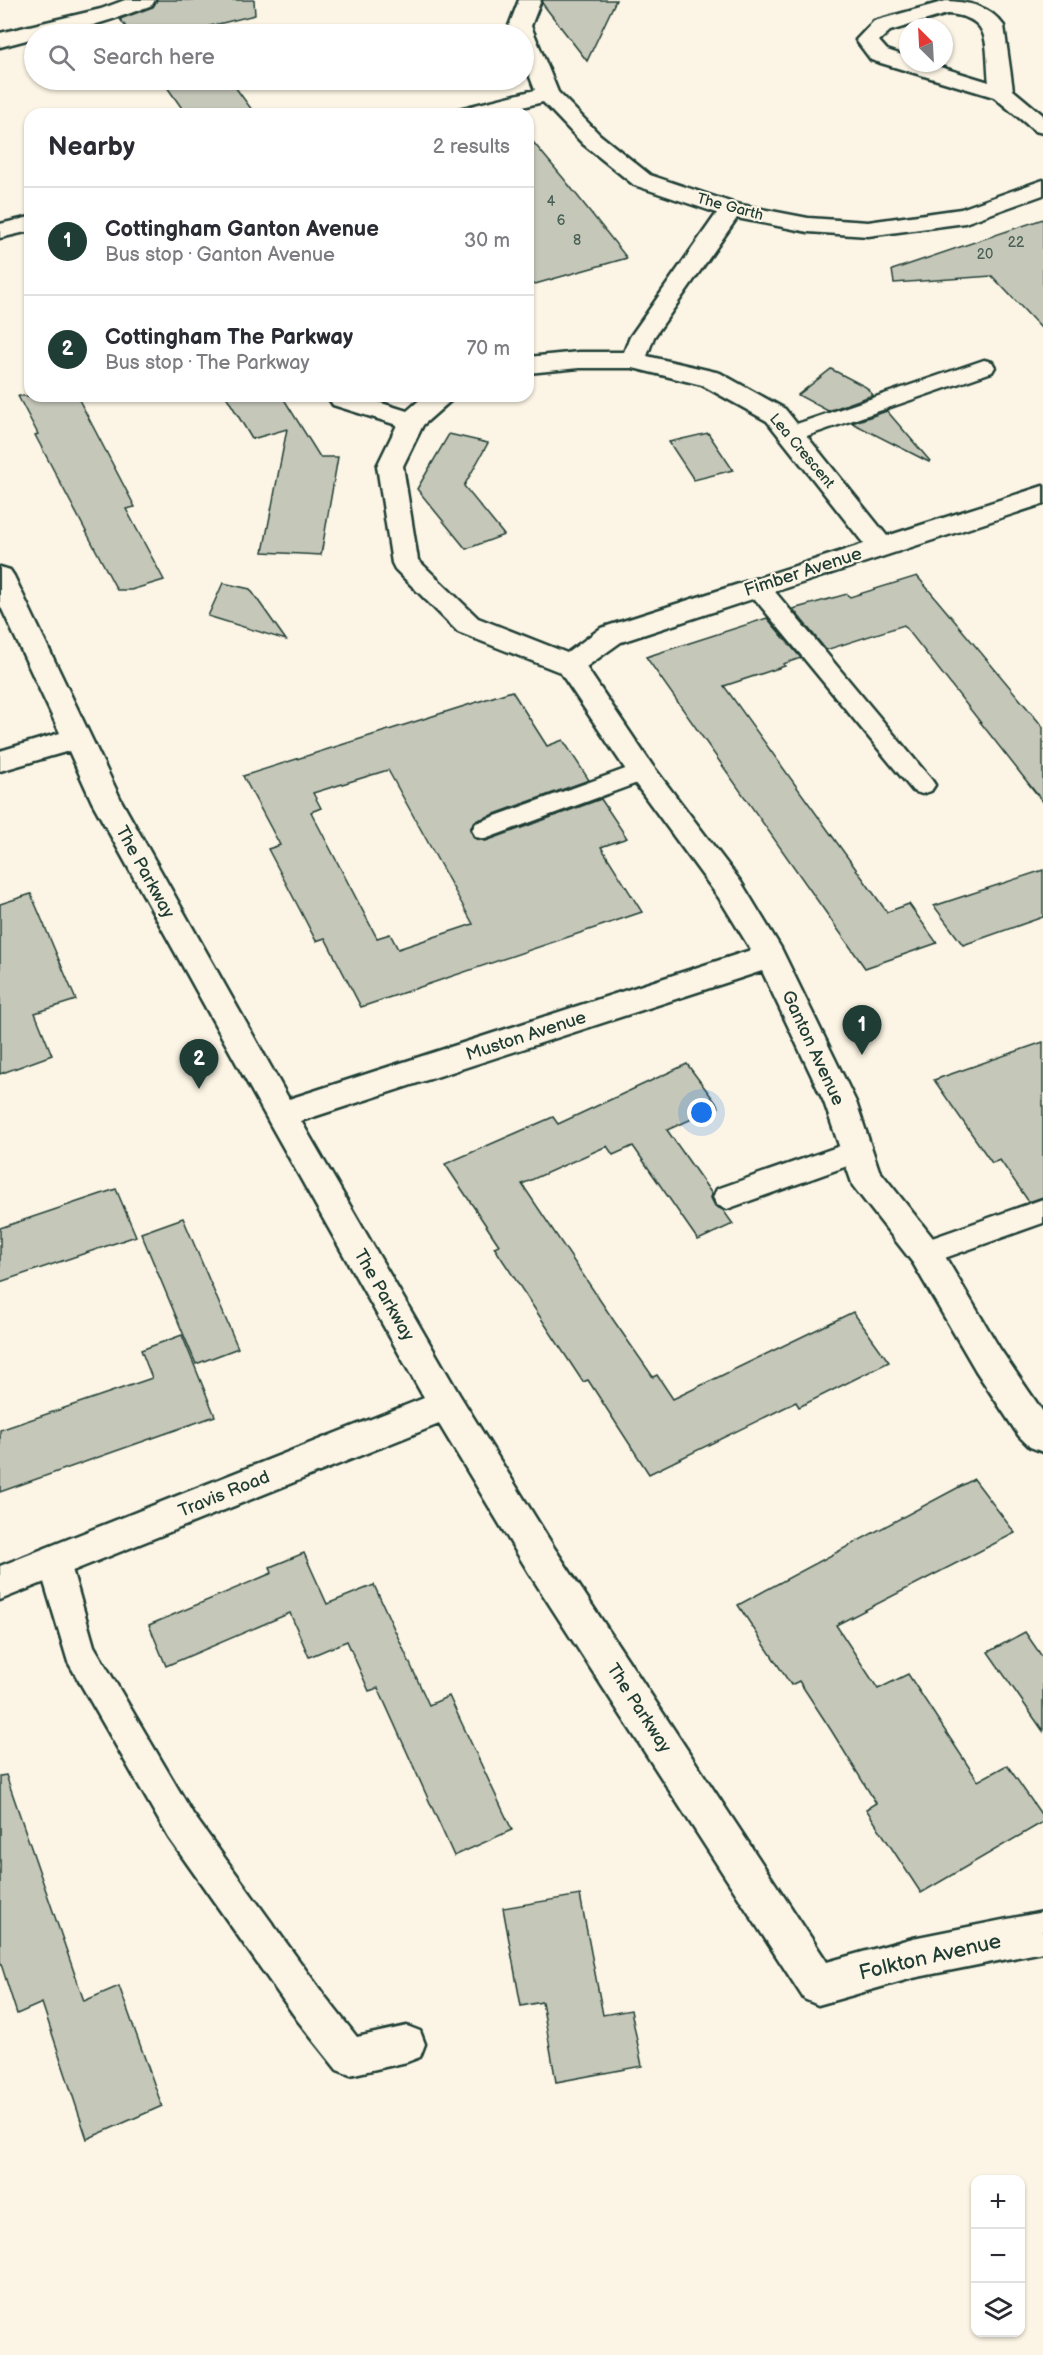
<!DOCTYPE html>
<html lang="en">
<head>
<meta charset="utf-8">
<style>
	:root { --surface:#fff; --page:#f2f2f3; --text:#2b2b33; --muted:#7c7c81; --line:#e1e1e2; --accent:#1f3d34 }
	body { margin:0; font-family:"Balsamiq Sans",sans-serif; background:var(--page); color:var(--text) }
	.controls { position:absolute; right:18px; bottom:18px; display:grid; overflow:hidden; border-radius:12px; box-shadow:0 2px 4px #0004 }
	.controls button { width:54px; height:54px; display:grid; place-items:center; padding:0; border:0; border-bottom:2px solid var(--line); background:var(--surface); color:var(--text); font:30px sans-serif }
	.compass { position:absolute; left:899px; top:18px; width:54px; height:54px; border-radius:50%; background:var(--surface); box-shadow:0 2px 4px #0004; rotate:336deg }
	.you { position:absolute; left:702px; top:1113px; width:21px; height:21px; margin:-15px; border:4px solid #fff; border-radius:50%; background:#1a73e8; box-shadow:0 0 0 9px #1a73e833 }
	.badge { display:grid; place-items:center; width:39px; height:39px; border-radius:50%; background:var(--accent); color:#fff; font-size:20px; font-weight:700 }
	.pin { position:absolute; translate:-50% -50px; filter:drop-shadow(0 2px 3px #0008) }
	.pin::after { content:''; position:absolute; top:32px; width:21px; height:18px; background:inherit; clip-path:polygon(0 0,100% 0,50% 100%) }
	.list { margin:0; padding:0; list-style:none }
	h2 { display:flex; justify-content:space-between; align-items:center; height:78px; margin:0; padding:0 24px; font-size:26px }
	h2 small { font-size:20px; font-weight:400; color:var(--muted) }
	.list li { display:grid; grid-template-columns:39px 1fr auto; gap:18px; align-items:center; box-sizing:border-box; height:108px; padding:0 24px; border-top:2px solid var(--line) }
	.list b { display:block; font-size:22px; white-space:nowrap }
	.list p { margin:0; font-size:20px; white-space:nowrap; color:var(--muted) }
	.list em { font-size:20px; font-style:normal; color:var(--muted) }
	.icon { flex:none; width:33px; height:33px; fill:none; stroke:currentColor; stroke-width:2; stroke-linecap:round; stroke-linejoin:round }
	.map { position:relative; flex:none; width:1043px; height:2355px; overflow:hidden }
	.search { position:absolute; background:var(--surface); box-shadow:0 2px 4px #0004; left:24px; top:24px; width:510px; height:66px; display:flex; align-items:center; gap:15px; box-sizing:border-box; padding:0 21px; border-radius:33px; color:var(--muted); font-size:22px }
	.panel { position:absolute; background:var(--surface); box-shadow:0 2px 4px #0004; left:24px; top:108px; width:510px; height:294px; border-radius:18px }
	.map>svg:first-child { display:block }
	.building { fill:#c5c7b9; stroke:#1f3d34; stroke-width:1.5; fill-rule:evenodd }
	.lines { fill:none; stroke-linecap:round; stroke-linejoin:round }
	.service-casing { stroke:#1f3d34; stroke-width:5 }
	.minor-casing { stroke:#1f3d34; stroke-width:5 }
	.service { fill:#fcf5e5; fill-rule:evenodd }
	.minor { fill:#fcf5e5; fill-rule:evenodd }
	.labels { text-anchor:middle; dominant-baseline:central; stroke-width:4.5; stroke-linejoin:round; paint-order:stroke }
	.far-number-label { font-size:14px; fill:#486055 }
	.far-street-label { font-size:15px; fill:#1f3d34; stroke:#fcf5e5 }
	.street-label { font-size:18px; fill:#1f3d34; stroke:#fcf5e5 }
	.near-street-label { font-size:21px; fill:#1f3d34; stroke:#fcf5e5 }
</style>
</head>
<body>
<div class="map">
<svg width="1043" height="2355" viewBox="0 0 1043 2355">
	<rect width="100%" height="100%" fill="#fcf5e5"/>
	<filter id="ink" filterUnits="userSpaceOnUse"><feTurbulence type="fractalNoise" baseFrequency=".0167" numOctaves="2"/><feDisplacementMap in="SourceGraphic" scale="12" xChannelSelector="R" yChannelSelector="G"/><feConvolveMatrix kernelMatrix="1 2 1 2 8 2 1 2 1" color-interpolation-filters="sRGB"/></filter>
	<g filter="url(#ink)">
		<g class="building">
			<path d="M157,0h97l1,15 -61,15 4,4h-67l-11,-15 33,-12z"/>
			<path d="M543,0h73l-29,61 -45,-58z"/>
			<path d="M162,80h68l25,34h-69z"/>
			<path d="M528,136l36,43 63,79 -99,28z"/>
			<path d="M1043,219v111l-51,-54 -98,7 -2,-13z"/>
			<path d="M831,369l35,18 7,8 -45,16 -30,-16z"/>
			<path d="M18,396h59l58,111 -9,2 38,71 -33,10h-14l-82,-155 3,-1z"/>
			<path d="M226,396h56l38,61h18l-17,98 -58,-3 24,-123 -35,10z"/>
			<path d="M887,411l43,50 -1,1 -77,-39z"/>
			<path d="M708,433l25,37 -39,10 -25,-38z"/>
			<path d="M449,434l39,9 -24,43 40,49 -38,14 -49,-60z"/>
			<path d="M917,576l126,151v75l-139,-177 -78,25 -33,-41 54,-15 3,3z"/>
			<path d="M223,583l27,6 36,51 -78,-24z"/>
			<path d="M767,618l34,40 -18,6 2,2 -61,20 163,226 22,-8 28,39 -72,25 -219,-311z"/>
			<path d="M512,691l35,55 16,-6 26,40 -114,41 -5,8 4,9 12,3 115,-42 26,39 -26,9 41,65 -281,95 -36,-69 -9,3 -16,-31 -32,-61 12,-4 -37,-69zM388,770l85,154 -75,25 -8,-15 -13,4 -66,-126 10,-4 -8,-15z"/>
			<path d="M1043,870v47l-80,28 -29,-39z"/>
			<path d="M31,894l45,106 -41,13 17,42 -52,19v-170z"/>
			<path d="M1043,1042v155l-14,5 -29,-42 -8,3 -58,-83z"/>
			<path d="M687,1064l32,43 -52,23 45,64 -1,4 4,8 8,4 10,14 -35,16 -65,-94 -20,9 -6,-9 -85,38 92,137 39,56 4,-2 16,24 180,-87 36,50 -90,45 -3,-5 -147,72 -61,-94 -5,2 -89,-135 5,-2 -54,-81 108,-47 5,7z"/>
			<path d="M116,1189l20,47 -136,46v-54z"/>
			<path d="M183,1218l55,130 -42,16 -55,-131z"/>
			<path d="M182,1335l33,81 -215,76v-62l152,-52 -11,-28z"/>
			<path d="M974,1479l41,54 -179,92 42,64 30,-15 70,107 29,-16 36,52v5l-122,71 -55,-84 10,-6 -45,-73 -32,-49 -8,4 -53,-80z"/>
			<path d="M304,1553l23,51 47,-19 55,120 20,-9 63,134 -58,26 -76,-168 -9,3 -22,-50 -38,16 -19,-44 -124,53 -17,-41 123,-52 -2,-6z"/>
			<path d="M1025,1632l18,26v73l-55,-79z"/>
			<path d="M6,1775l78,226 35,-15 43,120 -75,33 -45,-136 -25,11 -17,-53v-185z"/>
			<path d="M580,1895l23,120 28,-5 11,56 -86,16 -14,-80 -21,4 -18,-98z"/>
		</g>
		<g class="lines">
			<g class="service-casing">
				<g id="service">
					<path d="M984,360l8,2 3,5 -3,5 -194,67 -8,2 -8,-2 -3,-5 3,-5z"/>
					<path d="M758,579l8,2 165,198 4,6 -4,6 -9,3 -9,-3 -163,-198 -4,-6 4,-6z"/>
					<path d="M642,763l9,3 4,6 -4,6 -166,61 -9,-2 -4,-7 4,-7z"/>
					<path d="M857,1140l10,3 4,8 -4,8 -140,50 -10,-4 -4,-8 4,-8z"/>
					<path d="M1043,1199v24l-118,42 -10,-3 -5,-9 5,-9z"/>
					<path d="M54,1548l11,4 5,10 24,84 99,168 131,181 33,42 50,-11 13,5 5,13 -5,13 -13,5 -57,13 -13,-5 -39,-49 -129,-183 -101,-176 -30,-100 5,-10z"/>
				</g>
			</g>
			<g class="minor-casing">
				<g id="minor">
					<path d="M125,0h30l-3,5c-37,14 -78,29 -118,29v4l-34,9v-14l101,-24z"/>
					<path d="M519,0h22l-10,26 27,66 41,42 51,41 86,29 72,14 60,4 93,-13 82,-29v15l-78,28 -97,13 -60,-4 -71,-14 -83,119 -7,19 73,17 65,36 102,127 156,-50v18l-422,138 -35,25 66,98 89,117 40,66 75,154 23,68 58,73 63,106 43,63v40l-13,-5 -11,-11 -43,-65 -63,-108 -60,-77 -29,-84 -62,-131 -461,150 158,273 96,155 272,413 86,-24 130,-26v40l-130,26 -95,27 -14,-6 -275,-426 -90,-149 -439,176v-34l424,-168 -154,-274 -178,-322 -23,-51 -69,20v-20l60,-18 -60,-128v-38l10,3 4,6 108,226 167,297 462,-149 -32,-52 -87,-119 -72,-107 -102,-40 -63,-63 -3,-6 -15,-97 20,-41 -64,-20 -6,-9h32l48,15 17,-15h32l-33,29 -20,41 15,94 60,58 89,35 34,-25 263,-84 -97,-123 -65,-36 -69,-17h-54l-51,5v-16l51,-5h45l6,-15 87,-124 -83,-28 -51,-41 -40,-42 -49,12h-38l3,-5 76,-19 -11,-29v-27h-11l-4,-8z"/>
					<path d="M946,1c23,1 44,5 58,25l9,64 30,25v18l-8,-2 -41,-34 -123,-37 -15,-20 18,-19zM947,14c46,3 38,30 42,68l-62,-19h-19v-6l-21,-7 -8,-9 11,-10z"/>
					<path d="M30,217v14l-30,7v-14z"/>
				</g>
			</g>
			<use href="#service" class="service"/>
			<use href="#minor" class="minor"/>
		</g>
	</g>
	<g class="labels">
		<g class="far-number-label">
			<text x="551" y="201">4</text>
			<text x="561" y="220">6</text>
			<text x="577" y="240">8</text>
			<text x="1016" y="242">22</text>
			<text x="985" y="254">20</text>
		</g>
		<g class="far-street-label">
			<text transform="translate(730 207) rotate(15)">The Garth</text>
			<text transform="translate(802 451) rotate(50)">Lea Crescent</text>
		</g>
		<g class="street-label">
			<text transform="translate(803 572) rotate(-18)">Fimber Avenue</text>
			<text transform="translate(145 872) rotate(61)">The Parkway</text>
			<text transform="translate(526 1036) rotate(-18)">Muston Avenue</text>
			<text transform="translate(813 1048) rotate(65)">Ganton Avenue</text>
			<text transform="translate(384 1295) rotate(60)">The Parkway</text>
			<text transform="translate(224 1494) rotate(-22)">Travis Road</text>
			<text transform="translate(639 1708) rotate(57)">The Parkway</text>
		</g>
		<g class="near-street-label">
			<text transform="translate(930 1957) rotate(-13)">Folkton Avenue</text>
		</g>
	</g>
</svg>
<div class="controls">
<button>+</button>
<button>−</button>
<button><svg class="icon" aria-label="layers" viewBox="0 0 24 24"><path d="M12 4l9 5-9 5-9-5zM3 14l9 5 9-5"/></svg></button>
</div>
<svg class="compass" viewBox="-18 -18 36 36"><path d="M0-13l5 13h-10z" fill="#e53935"/><path d="M0 13l5-13h-10z" fill="#7c7c81"/></svg>
<div class="you"></div>
<div class="pin badge" style="left:862px;top:1055px">1</div>
<div class="pin badge" style="left:199px;top:1089px">2</div>
<div class="search"><svg class="icon" aria-label="search" viewBox="0 0 24 24"><circle cx="10" cy="10" r="6"/><path d="M15 15l6 6"/></svg>Search here</div>
<section class="panel">
<h2>Nearby<small>2 results</small></h2>
<ul class="list">
<li><span class="badge">1</span><div><b>Cottingham Ganton Avenue</b><p>Bus stop · Ganton Avenue</p></div><em>30 m</em></li>
<li><span class="badge">2</span><div><b>Cottingham The Parkway</b><p>Bus stop · The Parkway</p></div><em>70 m</em></li>
</ul>
</section>
</div>
</body>
</html>
